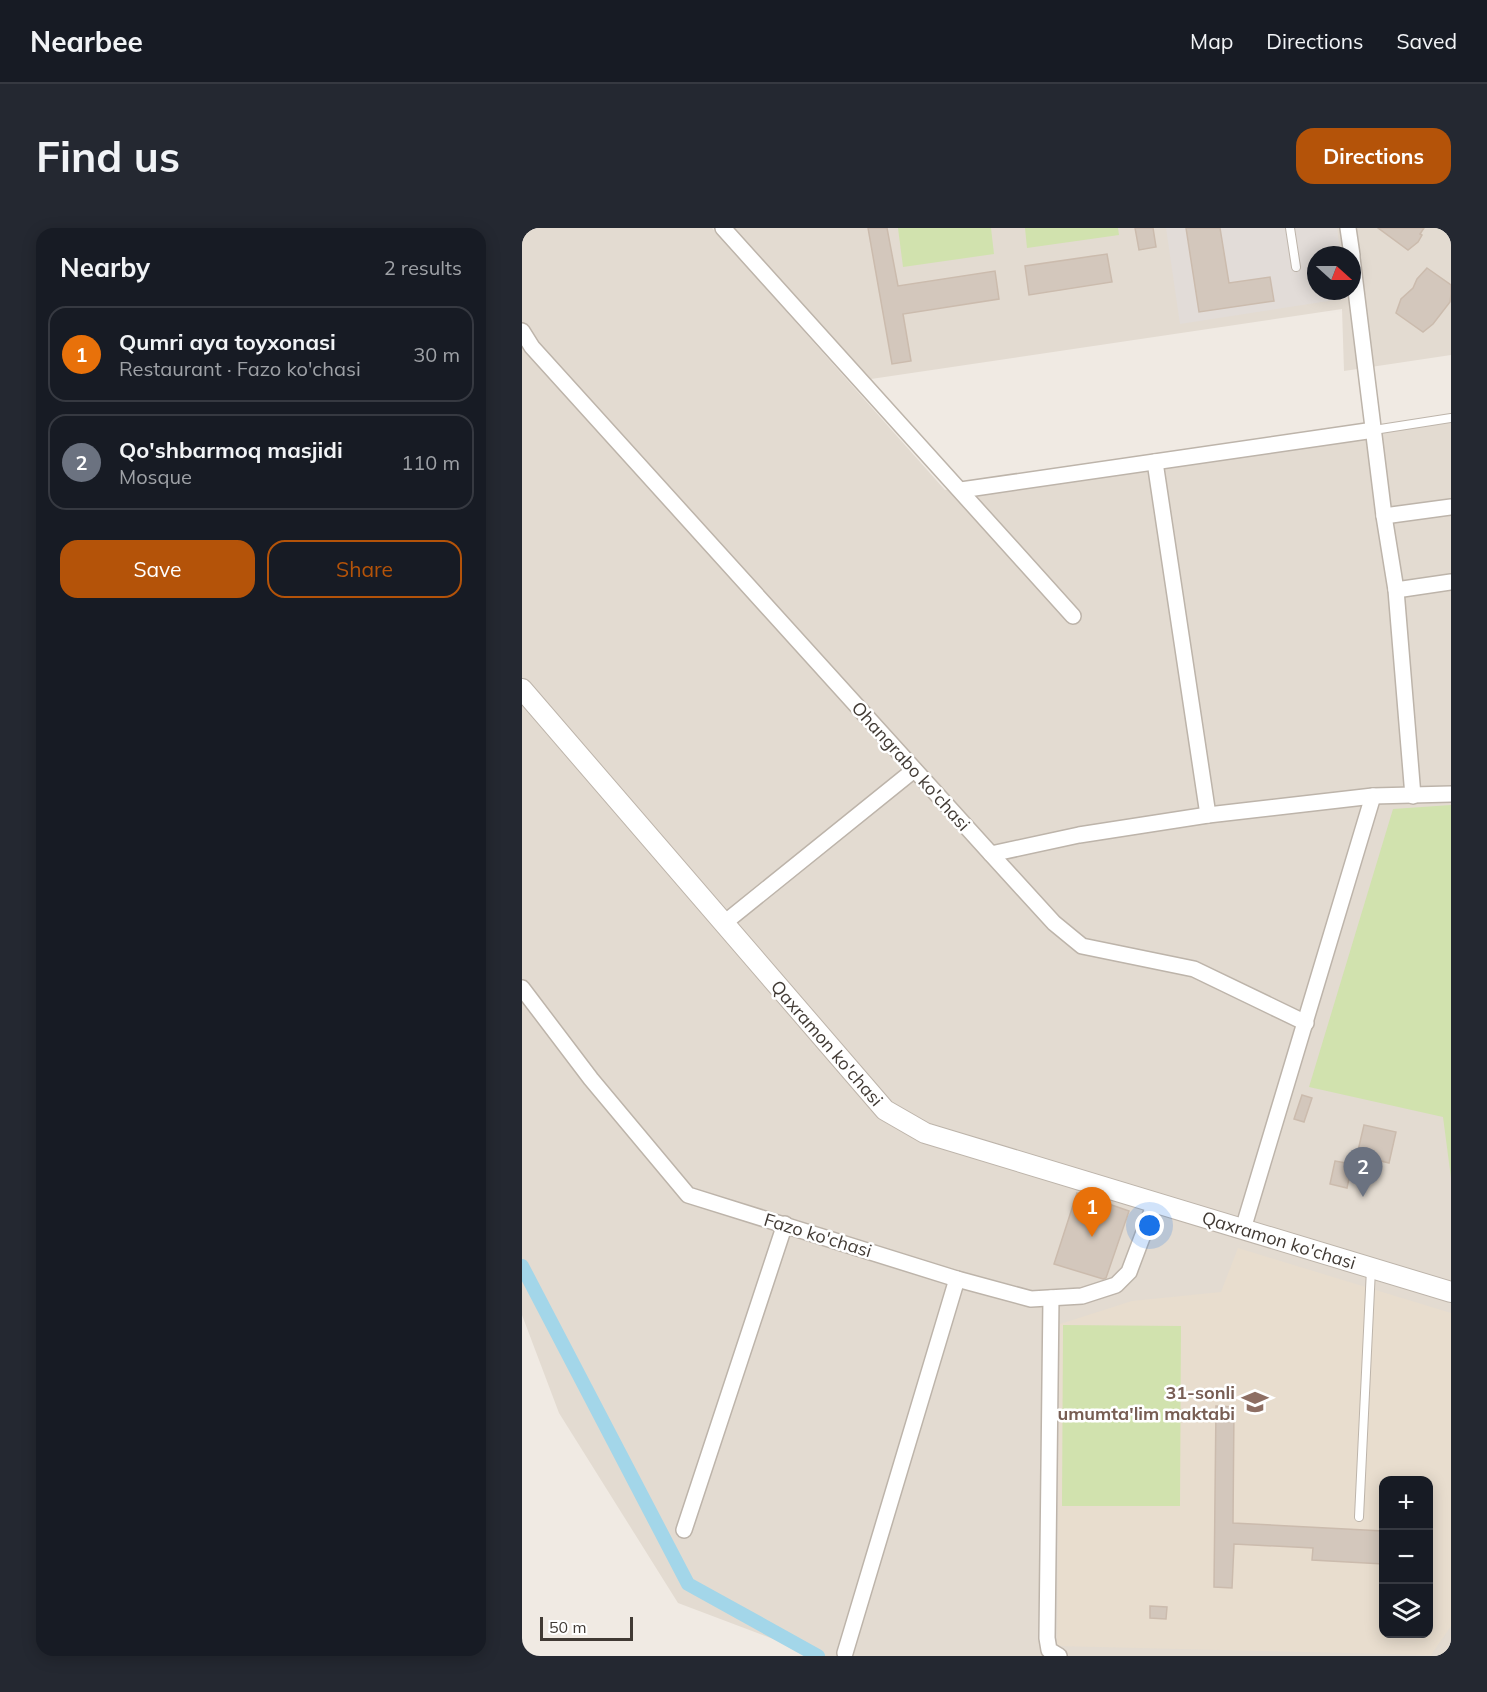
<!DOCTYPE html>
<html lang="en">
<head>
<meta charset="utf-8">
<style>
	:root { --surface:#171b24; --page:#242831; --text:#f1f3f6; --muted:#9ea1a6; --line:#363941; --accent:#b45309 }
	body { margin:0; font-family:Mulish,sans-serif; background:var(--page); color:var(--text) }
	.controls { position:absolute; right:18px; bottom:18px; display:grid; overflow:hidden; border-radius:12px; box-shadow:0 3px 15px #0003 }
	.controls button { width:54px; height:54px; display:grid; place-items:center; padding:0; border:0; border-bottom:2px solid var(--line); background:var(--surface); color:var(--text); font:30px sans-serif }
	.compass { position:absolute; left:785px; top:18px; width:54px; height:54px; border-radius:50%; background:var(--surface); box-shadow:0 3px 15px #0003; rotate:111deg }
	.scale { position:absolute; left:18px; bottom:15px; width:93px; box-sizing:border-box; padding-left:6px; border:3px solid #413a34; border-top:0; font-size:16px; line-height:21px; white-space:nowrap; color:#413a34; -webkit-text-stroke:4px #fff; paint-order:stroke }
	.you { position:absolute; left:628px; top:998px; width:21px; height:21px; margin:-15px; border:4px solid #fff; border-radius:50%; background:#1a73e8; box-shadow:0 0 0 9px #1a73e833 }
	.badge { display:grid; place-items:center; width:39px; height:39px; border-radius:50%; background:var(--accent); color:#fff; font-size:20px; font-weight:700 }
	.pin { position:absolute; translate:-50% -50px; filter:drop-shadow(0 2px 3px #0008) }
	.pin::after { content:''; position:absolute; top:32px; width:21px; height:18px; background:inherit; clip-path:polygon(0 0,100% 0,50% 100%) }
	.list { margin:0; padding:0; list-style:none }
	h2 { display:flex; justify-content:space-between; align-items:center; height:78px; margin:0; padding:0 24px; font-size:26px }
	h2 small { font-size:20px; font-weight:400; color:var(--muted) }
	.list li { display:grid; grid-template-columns:39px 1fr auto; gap:18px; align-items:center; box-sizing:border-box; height:96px; margin:0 12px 12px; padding:0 12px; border:2px solid var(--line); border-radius:18px }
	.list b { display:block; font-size:22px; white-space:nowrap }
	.list p { margin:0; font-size:20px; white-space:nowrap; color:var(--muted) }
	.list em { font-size:20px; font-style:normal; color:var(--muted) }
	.actions { display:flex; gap:12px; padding:18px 24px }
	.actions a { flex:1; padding:14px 0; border:2px solid var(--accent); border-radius:18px; text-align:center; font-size:21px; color:var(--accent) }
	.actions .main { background:var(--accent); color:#fff }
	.icon { flex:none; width:33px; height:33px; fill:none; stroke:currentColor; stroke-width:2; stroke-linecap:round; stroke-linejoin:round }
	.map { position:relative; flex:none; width:929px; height:1428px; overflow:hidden; border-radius:18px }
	header { display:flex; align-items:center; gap:36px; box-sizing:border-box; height:84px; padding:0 30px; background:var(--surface); border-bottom:2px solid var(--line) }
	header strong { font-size:28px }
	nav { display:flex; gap:33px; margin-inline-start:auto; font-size:21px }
	.intro { display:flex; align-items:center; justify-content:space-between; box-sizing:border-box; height:144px; padding:0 36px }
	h1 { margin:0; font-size:42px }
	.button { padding:15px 27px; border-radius:18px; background:var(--accent); color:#fff; font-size:21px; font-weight:700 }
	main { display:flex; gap:36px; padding:0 36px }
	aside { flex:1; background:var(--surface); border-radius:18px; box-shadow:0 3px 15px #0003 }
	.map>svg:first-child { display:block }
	.residential { fill:#e3dbd1; fill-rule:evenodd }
	.industrial { fill:#e2dcd8 }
	.education { fill:#e8ddce; fill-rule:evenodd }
	.green { fill:#d1e2ae }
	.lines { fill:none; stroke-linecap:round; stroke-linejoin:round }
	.canal { stroke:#a3d6e9; stroke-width:14 }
	.building { fill:#d3c7bc; stroke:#cbbbad; stroke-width:1.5 }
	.service-casing { stroke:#bdb4aa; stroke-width:10 }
	.minor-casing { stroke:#bdb4aa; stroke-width:18 }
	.tertiary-casing { stroke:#bdb4aa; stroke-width:22 }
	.service { stroke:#fff; stroke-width:8 }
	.minor { stroke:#fff; stroke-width:15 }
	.tertiary { stroke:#fff; stroke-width:20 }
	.labels { text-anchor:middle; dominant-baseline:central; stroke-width:5; stroke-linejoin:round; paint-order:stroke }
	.street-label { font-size:18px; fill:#413a34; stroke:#fff }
	.education-label { font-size:18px; font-weight:bold; fill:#785e54; stroke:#fff; text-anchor:end }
</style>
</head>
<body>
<header>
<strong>Nearbee</strong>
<nav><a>Map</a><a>Directions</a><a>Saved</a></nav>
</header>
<div class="intro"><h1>Find us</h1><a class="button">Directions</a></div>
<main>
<aside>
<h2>Nearby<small>2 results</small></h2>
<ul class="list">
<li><span class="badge" style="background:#e8710a">1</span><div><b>Qumri aya toyxonasi</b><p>Restaurant · Fazo ko'chasi</p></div><em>30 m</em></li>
<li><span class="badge" style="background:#6b7280">2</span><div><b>Qo'shbarmoq masjidi</b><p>Mosque</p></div><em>110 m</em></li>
</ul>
<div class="actions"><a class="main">Save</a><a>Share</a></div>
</aside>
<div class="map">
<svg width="929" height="1428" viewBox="0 0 929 1428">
	<rect width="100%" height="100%" fill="#f0eae3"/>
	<g class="residential">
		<path d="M0,0h190l233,262 506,-74v1240h-633l-140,-53 -119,-190 -37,-98zM862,1252h44v154h-44z"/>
		<path d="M210,0h719v127l-107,16 -2,-62 -471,70zM794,27h36v36h-36z"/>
	</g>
	<path class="industrial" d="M644,0h171l4,27h-25v36h31l1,7 -168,26z"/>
	<path class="education" d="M716,1020l213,65v313l-20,29 -374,-9 3,-322 72,-23 89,-9zM862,1252h44v154h-44z"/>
	<g class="green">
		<path d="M376,0h93l3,26 -91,13z"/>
		<path d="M503,0h93l1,7 -92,13z"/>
		<path d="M929,577v373l-8,-61 -134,-30 84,-278z"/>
		<path d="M541,1097l118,1 -1,180h-118z"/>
	</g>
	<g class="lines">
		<path class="canal" d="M0,1038l166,318 130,72"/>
	</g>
	<g class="building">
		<path d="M346,0h19l11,58 97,-15 4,28 -96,15 8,47 -19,3z"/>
		<path d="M613,0h18l3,19 -17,3z"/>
		<path d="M664,0h34l9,55 41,-6 4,24 -75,11z"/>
		<path d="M856,0h46l-4,6 2,1 -4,7 -10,8z"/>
		<path d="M585,26l5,28 -83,13 -4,-29z"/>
		<path d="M905,40l24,17v9l-1,8 -17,22 -10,8 -27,-19 5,-14 12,-11 4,-9z"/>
		<path d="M780,867l10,3 -8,24 -10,-3z"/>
		<path d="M842,897l32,7 -7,31 -32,-8z"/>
		<path d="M813,933l17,3 -5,24 -17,-4z"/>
		<path d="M555,965l52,18 -23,67 -3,1 -49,-15z"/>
		<path d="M694,1178l18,1 -1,116 150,8v33l-71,-4 1,-12 -79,-4 -2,44 -18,-1z"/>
		<path d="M628,1378l17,1 -1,12 -16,-1z"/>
	</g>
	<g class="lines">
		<g class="service-casing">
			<g id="service">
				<path d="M768,0l6,39"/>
				<path d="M852,202l77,-12"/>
				<path d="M837,1289l12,-248"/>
			</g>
		</g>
		<g class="minor-casing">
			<g id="minor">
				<path d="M201,0l350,388"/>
				<path d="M826,0l4,27"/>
				<path d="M830,30l32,258 12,74 17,206"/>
				<path d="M0,103l10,16 459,507 88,-19 129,-20 165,-19 78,-2"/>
				<path d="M633,234l53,353"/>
				<path d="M439,262l413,-60"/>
				<path d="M862,288l67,-9"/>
				<path d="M874,362l55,-8"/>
				<path d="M469,626l63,69 28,23 112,23 112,54"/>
				<path d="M201,696l191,-154"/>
				<path d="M0,760l69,91 97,116 269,84 74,20 51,-3 34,-11 13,-13 26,-69"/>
				<path d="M721,1001l130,-433"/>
				<path d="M529,1070l-4,340 2,12 10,6"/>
				<path d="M162,1302l101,-306"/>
				<path d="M323,1425l112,-374"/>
			</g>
		</g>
		<g class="tertiary-casing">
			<path id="tertiary" d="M0,461l363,421 40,23 526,159"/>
		</g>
		<use href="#service" class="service"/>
		<use href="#minor" class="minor"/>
		<use href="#tertiary" class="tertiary"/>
	</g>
	<defs>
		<g id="school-bare" transform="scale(2.07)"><path d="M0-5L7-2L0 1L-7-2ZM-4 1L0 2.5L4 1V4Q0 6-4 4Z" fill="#8d6e63" stroke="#fff" stroke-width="2.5" paint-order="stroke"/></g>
	</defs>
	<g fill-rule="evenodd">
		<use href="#school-bare" x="733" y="1174"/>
	</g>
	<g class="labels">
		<g class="street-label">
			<text transform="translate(389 538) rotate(48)">Ohangrabo ko'chasi</text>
			<text transform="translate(305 815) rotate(49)">Qaxramon ko'chasi</text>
			<text transform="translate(296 1007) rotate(17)">Fazo ko'chasi</text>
			<text transform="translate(757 1012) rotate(17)">Qaxramon ko'chasi</text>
		</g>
		<g class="education-label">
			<text x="713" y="1164">31-sonli<tspan x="713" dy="21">umumta'lim maktabi</tspan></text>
		</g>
	</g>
</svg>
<div class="controls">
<button>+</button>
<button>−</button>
<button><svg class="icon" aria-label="layers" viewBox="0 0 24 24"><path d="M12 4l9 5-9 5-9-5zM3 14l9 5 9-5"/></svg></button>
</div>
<svg class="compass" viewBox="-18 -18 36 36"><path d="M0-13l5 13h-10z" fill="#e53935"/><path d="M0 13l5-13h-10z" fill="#9ea1a6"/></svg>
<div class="scale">50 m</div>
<div class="you"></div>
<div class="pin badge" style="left:570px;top:1009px;background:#e8710a">1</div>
<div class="pin badge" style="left:841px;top:969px;background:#6b7280">2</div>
</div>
</main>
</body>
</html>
